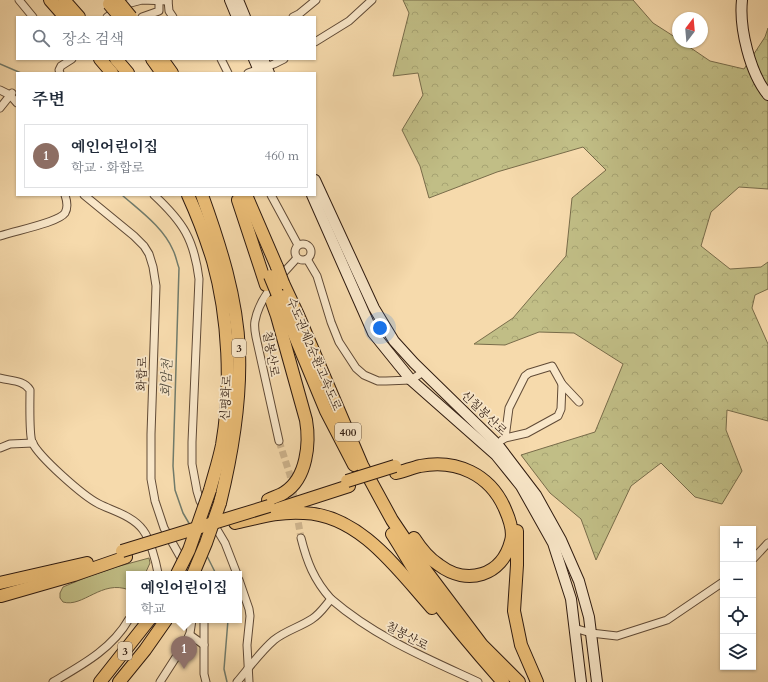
<!DOCTYPE html>
<html lang="ko">
<head>
<meta charset="utf-8">
<style>
	:root { --surface:#fff; --page:#f2f2f3; --text:#1f2937; --muted:#747a83; --line:#e0e1e3; --accent:#d93025 }
	body { margin:0; font-family:Cardo,"Noto Serif KR",serif; background:var(--page); color:var(--text) }
	.controls { position:absolute; right:12px; bottom:12px; display:grid; overflow:hidden; border-radius:0px; box-shadow:0 1px 3px #0004 }
	.controls button { width:36px; height:36px; display:grid; place-items:center; padding:0; border:0; border-bottom:1px solid var(--line); background:var(--surface); color:var(--text); font:20px sans-serif }
	.compass { position:absolute; left:672px; top:12px; width:36px; height:36px; border-radius:50%; background:var(--surface); box-shadow:0 1px 3px #0004; rotate:16deg }
	.you { position:absolute; left:380px; top:328px; width:14px; height:14px; margin:-10px; border:3px solid #fff; border-radius:50%; background:#1a73e8; box-shadow:0 0 0 6px #1a73e833 }
	.badge { display:grid; place-items:center; width:26px; height:26px; border-radius:50%; background:var(--accent); color:#fff; font-size:13px; font-weight:700 }
	.pin { position:absolute; translate:-50% -33px; filter:drop-shadow(0 1px 2px #0008) }
	.pin::after { content:''; position:absolute; top:21px; width:14px; height:12px; background:inherit; clip-path:polygon(0 0,100% 0,50% 100%) }
	.popup { position:absolute; left:126px; top:571px; width:116px; height:52px; box-sizing:border-box; display:grid; place-content:center; border-radius:0px; background:var(--surface); filter:drop-shadow(0 1px 3px #0005); font-size:13px; white-space:nowrap; color:var(--muted) }
	.popup b { font-size:15px; color:var(--text) }
	.popup::after { content:''; position:absolute; left:50%; top:100%; margin-left:-8px; border:8px solid transparent; border-top-color:var(--surface) }
	.list { margin:0; padding:0; list-style:none }
	h2 { display:flex; justify-content:space-between; align-items:center; height:52px; margin:0; padding:0 16px; font-size:17px }
	h2 small { font-size:13px; font-weight:400; color:var(--muted) }
	.list li { display:grid; grid-template-columns:26px 1fr auto; gap:12px; align-items:center; box-sizing:border-box; height:64px; margin:0 8px 8px; padding:0 8px; border:1px solid var(--line); border-radius:0px }
	.list b { display:block; font-size:15px; white-space:nowrap }
	.list p { margin:0; font-size:13px; white-space:nowrap; color:var(--muted) }
	.list em { font-size:13px; font-style:normal; color:var(--muted) }
	.icon { flex:none; width:22px; height:22px; fill:none; stroke:currentColor; stroke-width:2; stroke-linecap:round; stroke-linejoin:round }
	.map { position:relative; flex:none; width:768px; height:682px; overflow:hidden }
	.search { position:absolute; background:var(--surface); box-shadow:0 1px 3px #0004; left:16px; top:16px; width:300px; height:44px; display:flex; align-items:center; gap:10px; box-sizing:border-box; padding:0 14px; border-radius:0px; color:var(--muted); font-size:15px }
	.panel { position:absolute; background:var(--surface); box-shadow:0 1px 3px #0004; left:16px; top:72px; width:300px; height:124px; border-radius:0px }
	.map>svg:first-child { display:block }
	.green { fill:#c1be86; stroke:#786c4a }
	.forest { fill:url(#forest-crowns); stroke:#786c4a }
	.lines { fill:none; stroke-linecap:round; stroke-linejoin:round }
	.stream { stroke:#717b6b; stroke-width:1.5 }
	.street-tunnel { stroke:#ceb48d; stroke-width:7; stroke-dasharray:7 3.5; stroke-linecap:butt }
	.street-casing { stroke:#604a36; stroke-width:9 }
	.secondary-casing { stroke:#2e1a0f; stroke-width:12 }
	.highway-casing { stroke:#2e1a0f; stroke-width:14 }
	.street { stroke:#f9e7c9; stroke-width:7 }
	.secondary { stroke:#f9e7c9; stroke-width:10 }
	.highway { stroke:#ebbd76; stroke-width:12 }
	.highway-bridge-casing { stroke:#2e1a0f; stroke-width:14; stroke-linecap:butt }
	.highway-bridge { stroke:#ebbd76; stroke-width:12 }
	.labels { text-anchor:middle; dominant-baseline:central; stroke-width:3.5; stroke-linejoin:round; paint-order:stroke }
	.shield { fill:#f9e7c9; stroke:#6b5847; stroke-width:1 }
	.shield-label { font-size:11px; font-weight:bold; fill:#2e1a0f }
	.street-label { font-size:12px; fill:#2e1a0f; stroke:#f9e7c9 }
	.water-label { font-size:13px; font-style:italic; fill:#4f4a3d; stroke:#f9e7c9 }
</style>
</head>
<body>
<div class="map">
<svg width="768" height="682" viewBox="0 0 768 682">
	<defs>
		<pattern id="forest-crowns" width="20" height="18" patternUnits="userSpaceOnUse"><rect width="20" height="18" fill="#c1be86"/><path d="M2 6a3 3 0 1 1 6 0M12 15a3 3 0 1 1 6 0" fill="none" stroke="#a6a372"/></pattern>
	</defs>
	<rect width="100%" height="100%" fill="#f6daac"/>
	<filter id="stains"><feTurbulence type="fractalNoise" baseFrequency=".005" numOctaves="4"/><feColorMatrix values="0 0 0 0 .2 0 0 0 0 .09 0 0 0 0 .02 0 0 0 .5 -.17"/></filter>
	<radialGradient id="worn" r=".72"><stop offset=".6" stop-color="#630" stop-opacity="0"/><stop offset="1" stop-color="#630" stop-opacity=".3"/></radialGradient>
	<path class="green" d="M149,558l1,5 -5,11h-16v16c-27,-11 -46,18 -66,12l-3,-4v-5l3,-6 24,-10 29,-10z"/>
	<path class="forest" d="M403,0h230l20,23 25,16v3h4l28,19 34,8 21,-32 3,-9v161l-29,-2 -28,25 -10,34 29,23 31,-2 7,-5v27l-13,6 -3,13 16,36v77l-41,-11 -1,20 16,41 -20,33 -27,-7 -34,-34 -30,23 -35,74 -15,-41 -31,-26 -29,-38 74,-23 28,-68 -49,-31 -35,-1 -34,13 -31,-1 39,-26 53,-62 6,-58 34,-28 -23,-23 -86,25 -68,26 -9,-32 -18,-36 21,-35 -5,-22 -25,3 16,-63z"/>
	<g class="lines">
		<g class="stream">
			<path d="M0,64l21,9"/>
			<path d="M122,195c18,16 41,32 51,55 3,6 4,13 6,18l-6,198 2,24 8,23 7,12"/>
			<path d="M207,556l9,18"/>
			<path d="M227,682l-3,-13 4,-49"/>
		</g>
		<path class="street-tunnel" d="M279,441l11,34 11,63"/>
		<g class="street-casing">
			<g id="street">
				<path d="M19,0l14,17"/>
				<path d="M168,0l1,11 4,6"/>
				<path d="M107,17l16,-12 19,-5 26,1"/>
				<path d="M142,17l17,-6v-10"/>
				<path d="M293,17l6,-3 17,-14"/>
				<path d="M315,42l34,-21 23,-21"/>
				<path d="M221,59l7,14"/>
				<path d="M60,73l-1,-3 2,-4 11,-7"/>
				<path d="M248,73l26,-9 10,-5"/>
				<path d="M0,90l10,5 7,8"/>
				<path d="M0,108l12,-15"/>
				<path d="M84,195l50,41 10,10 5,8 4,13 3,19 -5,148v45l4,22 9,27 26,46"/>
				<path d="M154,195c29,27 40,44 45,84l-7,163v22l5,27 3,10 25,42 12,31"/>
				<path d="M271,195l27,50"/>
				<path d="M0,236c13,-5 58,-13 65,-23 3,-5 2,-12 0,-18"/>
				<circle cx="303" cy="252" r="8"/>
				<path d="M307,259l10,17 14,46 8,20 17,26 8,7 14,6h8l25,-1 12,-8"/>
				<path d="M0,378c10,3 24,2 30,12 0,11 -1,43 2,52 7,15 51,54 67,62 14,7 34,12 44,26 7,9 13,32 15,43"/>
				<path d="M505,438l4,-30 16,-32 4,-3 23,-7 10,18 17,18"/>
				<path d="M502,440l3,-2 22,-5 31,-17 3,-7 1,-25"/>
				<path d="M279,441l-23,-104c-1,-5 -2,-11 -1,-16 5,-26 26,-45 42,-63"/>
				<path d="M0,448l10,-4 23,-1"/>
				<path d="M301,538c6,24 13,42 30,61"/>
				<path d="M753,559l15,-16"/>
				<path d="M239,580l10,29 1,7 -3,29 2,37"/>
				<path d="M204,620v54l2,8"/>
				<path d="M574,628l17,5 26,3 50,-16 56,-38"/>
				<path d="M190,635l14,10"/>
				<path d="M53,682c29,-17 59,-33 76,-63"/>
				<path d="M160,682l27,-42 3,-7 2,-13"/>
				<path d="M237,682c12,-14 23,-30 37,-42 11,-9 26,-13 38,-21 8,-5 13,-13 19,-20 44,38 95,59 147,83"/>
			</g>
		</g>
		<g class="secondary-casing">
			<g id="secondary">
				<path d="M230,0l7,17"/>
				<path d="M238,0l7,17"/>
				<path d="M742,0c-3,28 8,73 26,95"/>
				<path d="M254,59l6,14"/>
				<path d="M263,59l6,14"/>
				<path d="M315,180l59,128 20,33 20,22 84,82 38,50 25,45 18,41 10,36 8,65"/>
				<path d="M312,195l61,138 38,47 85,75 25,31 32,57 18,56 10,83"/>
			</g>
		</g>
		<g class="highway-casing">
			<g id="highway">
				<path d="M50,0l15,17"/>
				<path d="M64,0l15,17"/>
				<path d="M100,59l12,14"/>
				<path d="M116,59l12,14"/>
				<path d="M152,59l10,14"/>
				<path d="M162,59l10,14"/>
				<path d="M188,195c10,22 18,43 25,66 16,57 19,126 9,184 -3,15 -8,30 -12,45"/>
				<path d="M202,195c18,50 35,103 37,156 2,51 -7,103 -19,152"/>
				<path d="M246,195l31,72"/>
				<path d="M238,200l28,85"/>
				<path d="M283,283l15,32 64,150 30,55 35,52 55,73 37,37"/>
				<path d="M277,293l49,118 28,54"/>
				<path d="M396,473c8,-2 16,-5 24,-7 36,-7 70,8 85,43 4,9 9,22 6,32 -9,35 -44,45 -72,24 -11,-7 -18,-16 -25,-27"/>
				<path d="M268,500c5,-3 12,-4 17,-8 22,-14 25,-49 21,-72l-29,-104 -5,-14"/>
				<path d="M278,509l71,-23"/>
				<path d="M235,523c22,-5 45,-12 69,-10 56,2 94,57 128,95"/>
				<path d="M517,531v34l-3,46 7,34 16,37"/>
				<path d="M392,534c13,20 24,41 38,60 23,30 48,60 73,88"/>
				<path d="M0,583l87,-20"/>
				<path d="M1,596l73,-21 52,-18"/>
				<path d="M100,682l49,-62"/>
				<path d="M119,682l26,-32 21,-30"/>
			</g>
		</g>
		<use href="#street" class="street"/>
		<use href="#secondary" class="secondary"/>
		<use href="#highway" class="highway"/>
		<g class="highway-bridge-casing">
			<g id="highway-bridge">
				<path d="M117,0l14,17"/>
				<path d="M109,4l11,13"/>
				<path d="M277,267l6,16"/>
				<path d="M270,276l7,17"/>
				<path d="M347,481l48,-15"/>
				<path d="M122,551l147,-45"/>
				<path d="M177,574l12,-24 21,-60"/>
				<path d="M193,574l13,-31 14,-40"/>
			</g>
		</g>
		<use href="#highway-bridge" class="highway-bridge"/>
	</g>
	<g class="labels">
		<g class="shield">
			<rect x="232" y="339" width="14" height="18" rx="3"/>
			<rect x="335" y="423" width="26" height="18" rx="3"/>
			<rect x="118" y="642" width="14" height="18" rx="3"/>
		</g>
		<g class="shield-label">
			<text x="239" y="348">3</text>
			<text x="348" y="432">400</text>
			<text x="125" y="651">3</text>
		</g>
		<g class="street-label">
			<text transform="translate(271 354) rotate(80)">칠봉산로</text>
			<text transform="translate(314 354) rotate(67)">수도권제2순환고속도로</text>
			<text transform="translate(142 374) rotate(-88)">화합로</text>
			<text transform="translate(226 398) rotate(-87)">신평화로</text>
			<text transform="translate(484 413) rotate(44)">신칠봉산로</text>
			<text transform="translate(407 636) rotate(28)">칠봉산로</text>
		</g>
		<g class="water-label">
			<text transform="translate(167 378) rotate(-88)">회암천</text>
		</g>
	</g>
	<rect width="100%" height="100%" filter="url(#stains)"/>
	<rect width="100%" height="100%" fill="url(#worn)"/>
</svg>
<div class="controls">
<button>+</button>
<button>−</button>
<button><svg class="icon" aria-label="locate" viewBox="0 0 24 24"><circle cx="12" cy="12" r="6"/><path d="M12 2v4M12 18v4M2 12h4M18 12h4"/></svg></button>
<button><svg class="icon" aria-label="layers" viewBox="0 0 24 24"><path d="M12 4l9 5-9 5-9-5zM3 14l9 5 9-5"/></svg></button>
</div>
<svg class="compass" viewBox="-18 -18 36 36"><path d="M0-13l5 13h-10z" fill="#e53935"/><path d="M0 13l5-13h-10z" fill="#747a83"/></svg>
<div class="you"></div>
<div class="pin badge" style="left:184px;top:669px;background:#8d6e63">1</div>
<div class="popup"><b>예인어린이집</b>학교</div>
<div class="search"><svg class="icon" aria-label="search" viewBox="0 0 24 24"><circle cx="10" cy="10" r="6"/><path d="M15 15l6 6"/></svg>장소 검색</div>
<section class="panel">
<h2>주변<small></small></h2>
<ul class="list">
<li><span class="badge" style="background:#8d6e63">1</span><div><b>예인어린이집</b><p>학교 · 화합로</p></div><em>460 m</em></li>
</ul>
</section>
</div>
</body>
</html>
